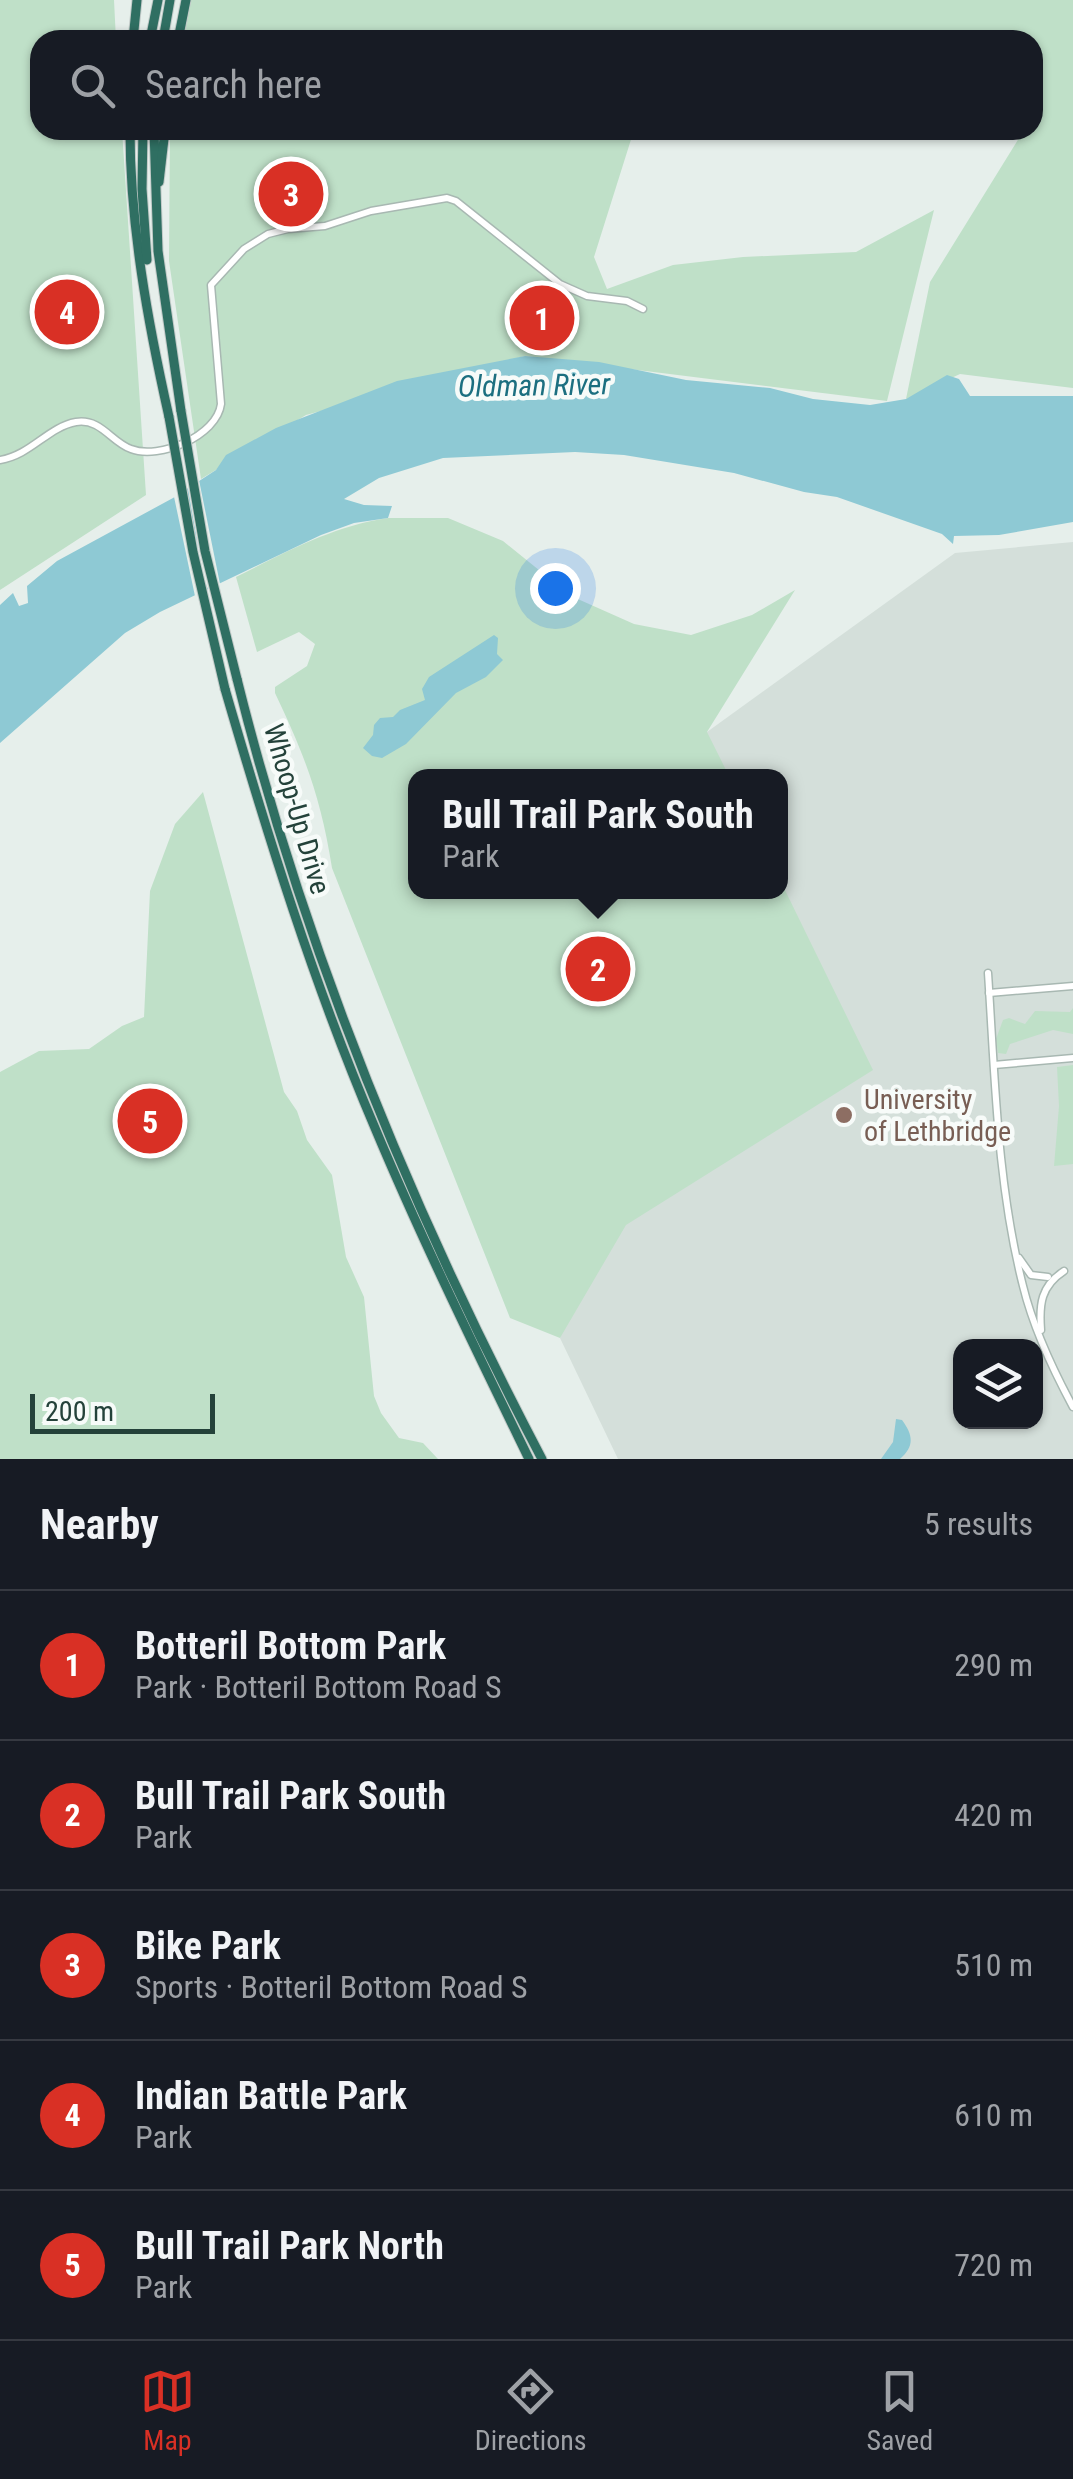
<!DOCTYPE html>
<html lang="en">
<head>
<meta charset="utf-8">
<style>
	:root { --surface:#171b24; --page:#242831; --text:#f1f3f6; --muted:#9ea1a6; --line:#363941; --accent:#d93025 }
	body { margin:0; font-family:"Roboto Condensed",sans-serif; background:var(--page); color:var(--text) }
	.controls { position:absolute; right:30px; bottom:30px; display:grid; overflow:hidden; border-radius:20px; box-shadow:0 2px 8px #0004 }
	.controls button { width:90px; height:90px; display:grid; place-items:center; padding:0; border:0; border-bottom:2px solid var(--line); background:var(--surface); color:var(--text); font:50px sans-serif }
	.scale { position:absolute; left:30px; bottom:25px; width:185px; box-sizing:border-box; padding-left:10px; border:5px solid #24423a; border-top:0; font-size:28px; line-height:35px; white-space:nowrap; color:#24423a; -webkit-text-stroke:8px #f7fbf9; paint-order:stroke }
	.you { position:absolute; left:555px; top:588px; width:35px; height:35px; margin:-25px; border:8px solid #fff; border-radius:50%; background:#1a73e8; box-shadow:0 0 0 15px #1a73e833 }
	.badge { display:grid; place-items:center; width:65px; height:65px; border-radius:50%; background:var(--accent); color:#fff; font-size:32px; font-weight:700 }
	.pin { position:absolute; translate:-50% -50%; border:5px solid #fff; box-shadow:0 2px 10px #0006 }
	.popup { position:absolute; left:408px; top:769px; width:380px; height:130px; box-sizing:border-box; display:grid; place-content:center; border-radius:20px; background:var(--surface); filter:drop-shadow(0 2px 8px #0005); font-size:32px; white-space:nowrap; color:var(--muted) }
	.popup b { font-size:38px; color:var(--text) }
	.popup::after { content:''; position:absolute; left:50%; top:100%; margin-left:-20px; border:20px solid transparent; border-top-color:var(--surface) }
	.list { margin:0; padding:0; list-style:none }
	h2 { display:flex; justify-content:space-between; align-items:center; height:130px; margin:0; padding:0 40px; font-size:42px }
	h2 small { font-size:32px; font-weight:400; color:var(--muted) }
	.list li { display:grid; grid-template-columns:65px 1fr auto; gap:30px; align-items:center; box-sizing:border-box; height:150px; padding:0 40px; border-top:2px solid var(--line) }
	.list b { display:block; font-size:38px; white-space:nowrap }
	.list p { margin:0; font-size:32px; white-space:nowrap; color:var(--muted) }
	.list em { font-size:32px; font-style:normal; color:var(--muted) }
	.icon { flex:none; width:55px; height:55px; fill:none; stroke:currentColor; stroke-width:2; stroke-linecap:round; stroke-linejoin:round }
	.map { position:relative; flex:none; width:1073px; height:1459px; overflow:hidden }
	.search { position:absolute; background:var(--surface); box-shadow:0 2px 8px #0004; left:30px; right:30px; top:30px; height:110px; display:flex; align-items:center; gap:25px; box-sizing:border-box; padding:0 35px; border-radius:30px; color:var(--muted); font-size:38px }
	.sheet { height:880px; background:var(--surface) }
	nav { display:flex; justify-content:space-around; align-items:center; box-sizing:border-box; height:140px; border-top:2px solid var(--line); background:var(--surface); font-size:28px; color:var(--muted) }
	nav a { display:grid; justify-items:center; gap:5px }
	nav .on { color:var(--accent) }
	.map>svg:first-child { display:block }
	.built { fill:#d4dfda; fill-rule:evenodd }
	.green { fill:#bfe0c8 }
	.water { fill:#8ec9d4 }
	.pier { fill:#e6efeb }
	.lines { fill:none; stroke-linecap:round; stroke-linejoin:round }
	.minor-casing { stroke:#a8b8b2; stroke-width:9 }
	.highway-casing { stroke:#c2cac8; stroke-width:11 }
	.minor { stroke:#fff; stroke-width:6 }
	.highway { stroke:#2f6f62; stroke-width:9 }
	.highway-bridge-casing { stroke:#c2cac8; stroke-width:11; stroke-linecap:butt }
	.highway-bridge { stroke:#2f6f62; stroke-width:9 }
	.education-dot { fill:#8d6e63; stroke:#f7fbf9; stroke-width:4 }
	.labels { text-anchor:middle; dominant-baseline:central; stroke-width:9; stroke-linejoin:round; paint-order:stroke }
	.street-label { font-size:28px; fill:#24423a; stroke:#f7fbf9 }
	.education-label { font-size:28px; fill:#785e54; stroke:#f7fbf9; text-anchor:start }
	.water-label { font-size:30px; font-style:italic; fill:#1c6f80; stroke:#f7fbf9 }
</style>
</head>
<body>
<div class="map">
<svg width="1073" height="1459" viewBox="0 0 1073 1459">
	<rect width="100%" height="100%" fill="#e6efeb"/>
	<path class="built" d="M1073,542v917h-455l-58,-121 108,-446h112v-116h-84l11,-44 248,-179zM960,1346h76v76h-76z"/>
	<g class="green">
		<path d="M0,0h114l2,40h-76v90h82l24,365 -146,95z"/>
		<path d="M189,0h884v388l-113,-14 -54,25 24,-117 94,-152h9v-15l7,-12 -7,-1v-62h-854z"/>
		<path d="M170,130h464l-40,127 13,32 66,-24 70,-8 113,-5 78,-42 -47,191 -362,-45 -219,59 -105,64 -32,-218z"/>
		<path d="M388,518h60l55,23 68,55 63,28 57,11 61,-20 43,-25 -88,142 22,44h-313v116h364l1,-10 92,188 -247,155 -66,113 -50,-20 -178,-450c-11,-70 -27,-112 -57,-175v-6l32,-21 8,-22 -16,-12 -42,20 -21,-75c50,-25 97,-51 152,-59z"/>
		<path d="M203,792l81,300 13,19 10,29 25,35 14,82 18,40 10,99 7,17 18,25 24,5 15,16h-438v-387l39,-21 50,-2 33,-23 22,-9 6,-126 25,-67z"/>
		<path d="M1073,1008v26l-20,-4 -43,14 -4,10 -8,-1 -2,-14 7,-19 6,-2 16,6 10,-13 35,1z"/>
		<path d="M1073,1065v99l-19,2 5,-60 -2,-39z"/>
	</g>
	<g class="water">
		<path d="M525,356l74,6 87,18 84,8 43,11 57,6 36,-6 41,-24 12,4 11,17h103v126l-74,13 -45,1 -1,8 -11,-10 -105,-37 -33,-5 -70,-19 -110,-18 -49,-3 -132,6 -64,20 -35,21 20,6 28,1 -4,12 -34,5 -33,12 -161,77 -35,21 -125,110v-138l13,-12 6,13 9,-3 -1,-17 30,-25 116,-63 43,-28 10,-15 50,-27 121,-47z"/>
		<path d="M494,635l4,3 -1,16 6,6 -17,17 -30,16 -50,51 -24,14 -10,-2 -9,-8 10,-13 1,-10 6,-7 13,-1 7,-7 25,-10 -3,-11 7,-12z"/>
		<path d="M896,1419l6,1c11,15 13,26 -2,39h-19l12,-17z"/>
	</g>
	<path class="pier" d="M198,475l23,114 -11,6 -4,-11 2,11 -12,6 -23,-109 12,-8 14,68 -12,-69z"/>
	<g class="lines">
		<g class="minor-casing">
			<g id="minor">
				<path d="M0,460c31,-5 48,-33 76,-38 25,-4 35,20 55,27 28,11 86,-13 90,-45l-10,-119 33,-36 24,-15 20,-5 37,-3 46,-15 76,-13 9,3 104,83 27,12 40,5 16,8"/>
				<path d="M988,973c7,104 9,211 35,313 10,41 30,84 50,121"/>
				<path d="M989,993l84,-7"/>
				<path d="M994,1065l79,-7"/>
				<path d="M1019,1258l12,17 17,2"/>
				<path d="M1041,1330c-2,-26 0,-44 23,-59"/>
			</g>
		</g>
		<g class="highway-casing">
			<g id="highway">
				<path d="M133,40l4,-40"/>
				<path d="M150,40l8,-40"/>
				<path d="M163,40l7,-40"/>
				<path d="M178,40l8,-40"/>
				<path d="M130,130c0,96 18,193 39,287"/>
				<path d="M143,130l-1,59 5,71"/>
				<path d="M154,130l4,121 23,160"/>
				<path d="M159,182l6,-52"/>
				<path d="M237,679c68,273 174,531 305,780"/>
				<path d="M225,689c43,148 89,296 150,439 47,112 101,222 154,331"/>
			</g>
		</g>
		<use href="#minor" class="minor"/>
		<use href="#highway" class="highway"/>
		<g class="highway-bridge-casing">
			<g id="highway-bridge">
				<path d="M181,411l24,140 32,128"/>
				<path d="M169,417l24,135 32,137"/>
			</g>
		</g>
		<use href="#highway-bridge" class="highway-bridge"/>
	</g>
	<circle class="education-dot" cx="844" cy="1115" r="10"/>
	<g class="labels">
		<g class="street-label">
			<text transform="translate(297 809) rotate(74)">Whoop-Up Drive</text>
		</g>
		<g class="education-label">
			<text x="864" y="1099">University<tspan x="864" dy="32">of Lethbridge</tspan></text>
		</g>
		<g class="water-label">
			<text transform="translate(534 385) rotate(-1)">Oldman River</text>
		</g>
	</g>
</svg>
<div class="controls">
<button><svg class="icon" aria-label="layers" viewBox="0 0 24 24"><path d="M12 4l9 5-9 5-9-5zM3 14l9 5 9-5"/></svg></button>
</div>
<div class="scale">200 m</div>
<div class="you"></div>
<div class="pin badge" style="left:542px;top:318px">1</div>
<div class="pin badge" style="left:598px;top:969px">2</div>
<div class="popup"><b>Bull Trail Park South</b>Park</div>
<div class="pin badge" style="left:291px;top:194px">3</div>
<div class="pin badge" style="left:67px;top:312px">4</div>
<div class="pin badge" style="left:150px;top:1121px">5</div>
<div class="search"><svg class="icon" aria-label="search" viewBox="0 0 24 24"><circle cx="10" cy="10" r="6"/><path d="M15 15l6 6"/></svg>Search here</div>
</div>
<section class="sheet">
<h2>Nearby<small>5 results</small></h2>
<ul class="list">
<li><span class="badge">1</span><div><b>Botteril Bottom Park</b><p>Park · Botteril Bottom Road S</p></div><em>290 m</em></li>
<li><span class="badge">2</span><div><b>Bull Trail Park South</b><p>Park</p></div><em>420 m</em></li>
<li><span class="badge">3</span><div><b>Bike Park</b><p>Sports · Botteril Bottom Road S</p></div><em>510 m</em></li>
<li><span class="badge">4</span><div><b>Indian Battle Park</b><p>Park</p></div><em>610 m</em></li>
<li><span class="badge">5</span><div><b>Bull Trail Park North</b><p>Park</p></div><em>720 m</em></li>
</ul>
</section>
<nav>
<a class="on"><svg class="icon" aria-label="map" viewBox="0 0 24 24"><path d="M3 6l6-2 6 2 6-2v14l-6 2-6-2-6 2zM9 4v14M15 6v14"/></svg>Map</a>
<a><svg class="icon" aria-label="directions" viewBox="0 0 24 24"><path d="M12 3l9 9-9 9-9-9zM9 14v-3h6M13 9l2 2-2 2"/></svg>Directions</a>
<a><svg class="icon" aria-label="saved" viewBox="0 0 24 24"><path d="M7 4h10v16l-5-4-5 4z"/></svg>Saved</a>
</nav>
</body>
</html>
